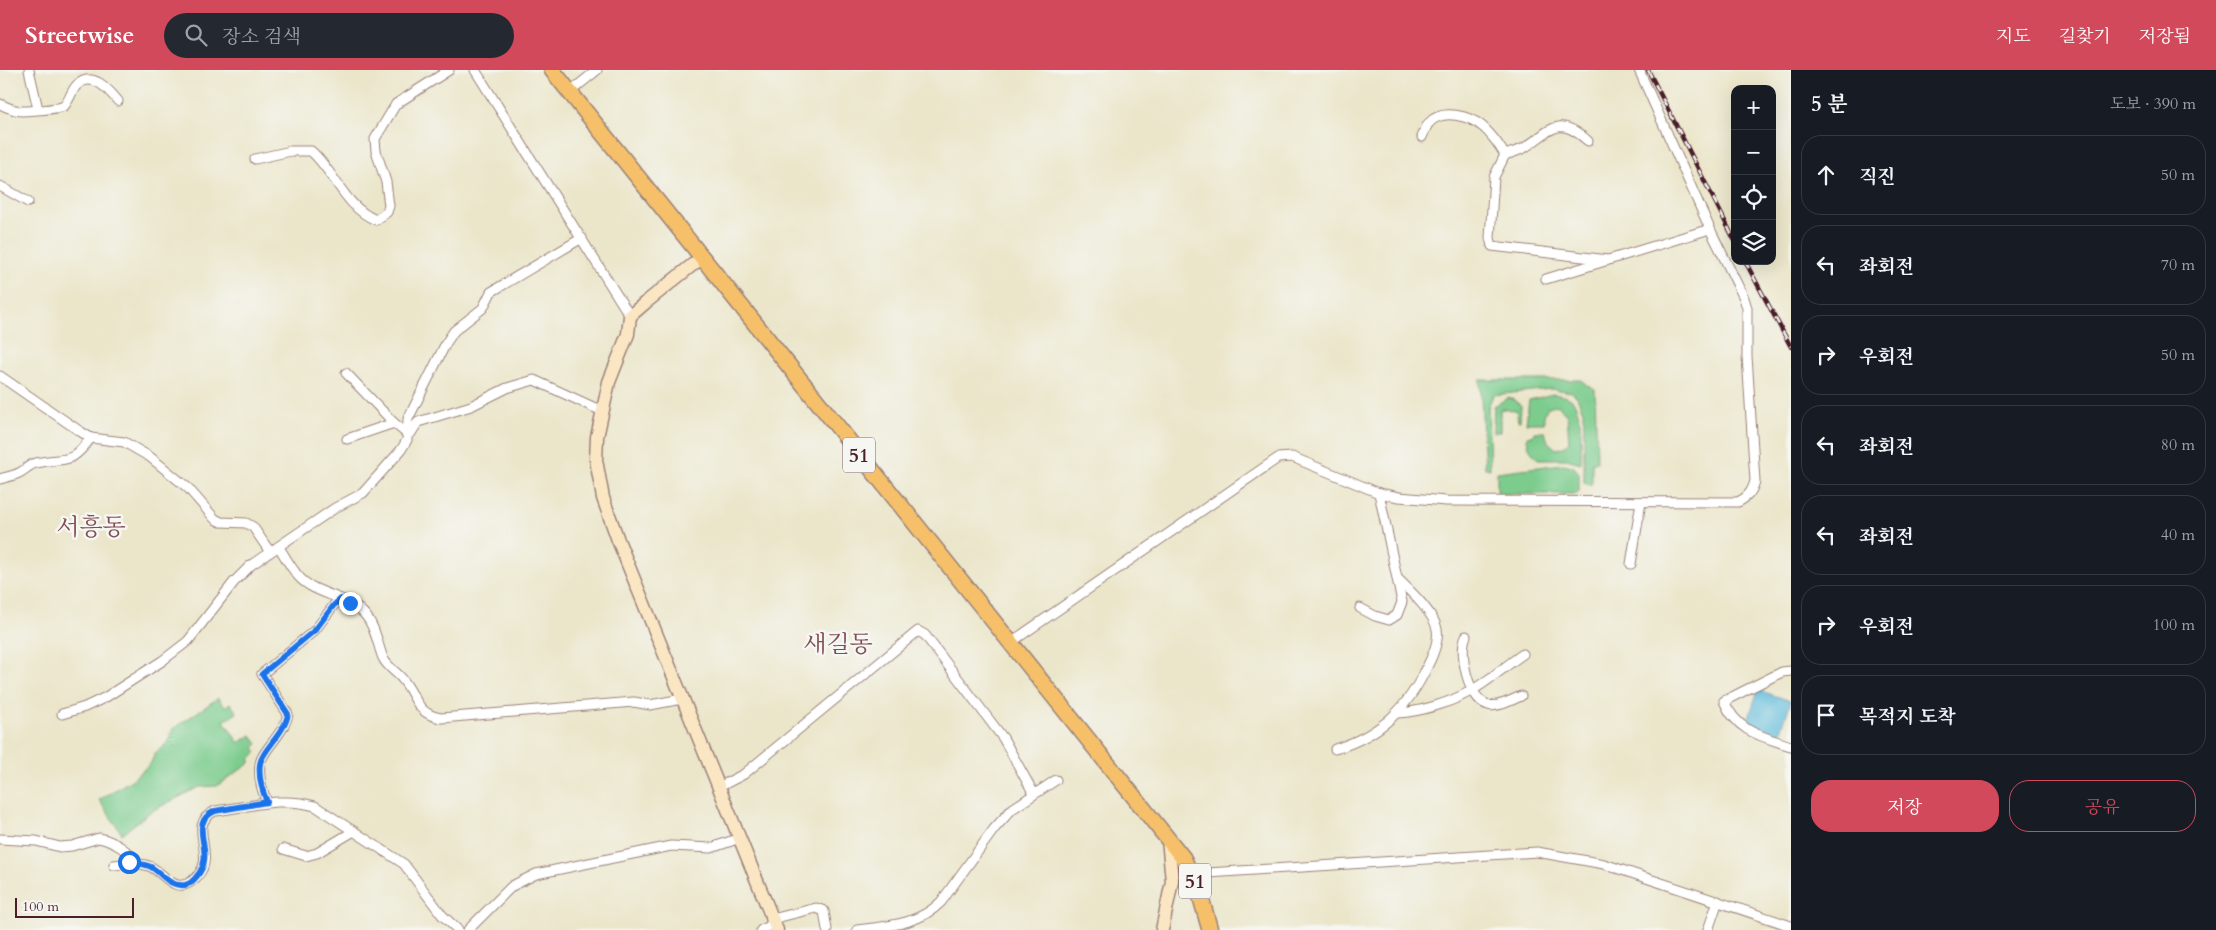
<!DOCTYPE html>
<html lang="ko">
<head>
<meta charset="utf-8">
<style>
	:root { --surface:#171b24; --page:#242831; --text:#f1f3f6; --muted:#9ea1a6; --line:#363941; --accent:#d1495b }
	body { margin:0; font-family:Cardo,"Noto Serif KR",serif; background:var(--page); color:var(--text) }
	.controls { position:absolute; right:15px; top:15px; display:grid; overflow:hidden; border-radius:10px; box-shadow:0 5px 20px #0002 }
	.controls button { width:45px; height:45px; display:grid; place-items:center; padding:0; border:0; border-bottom:1px solid var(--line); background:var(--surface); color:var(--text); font:25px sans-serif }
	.scale { position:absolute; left:15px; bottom:12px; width:119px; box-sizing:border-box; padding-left:5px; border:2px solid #4a1f2b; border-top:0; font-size:14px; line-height:18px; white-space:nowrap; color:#4a1f2b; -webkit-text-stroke:4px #f6f6f2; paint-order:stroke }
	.stop { position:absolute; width:15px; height:15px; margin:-11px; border:4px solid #1a73e8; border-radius:50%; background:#fff }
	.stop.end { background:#1a73e8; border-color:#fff; box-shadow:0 1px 5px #0008 }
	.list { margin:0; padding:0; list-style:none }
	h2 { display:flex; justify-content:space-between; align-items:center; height:65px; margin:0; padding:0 20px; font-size:21px }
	h2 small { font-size:16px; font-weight:400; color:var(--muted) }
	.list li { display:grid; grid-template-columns:32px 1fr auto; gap:15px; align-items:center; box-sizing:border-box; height:80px; margin:0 10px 10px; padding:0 10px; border:1px solid var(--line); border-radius:20px }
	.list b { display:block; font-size:19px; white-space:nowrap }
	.list em { font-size:16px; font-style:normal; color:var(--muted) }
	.actions { display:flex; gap:10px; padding:15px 20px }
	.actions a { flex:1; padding:11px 0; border:1px solid var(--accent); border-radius:20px; text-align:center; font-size:18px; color:var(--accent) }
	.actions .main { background:var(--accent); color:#fff }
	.icon { flex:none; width:28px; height:28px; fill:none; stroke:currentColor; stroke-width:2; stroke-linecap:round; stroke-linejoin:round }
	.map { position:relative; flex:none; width:1791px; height:860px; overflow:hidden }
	header { display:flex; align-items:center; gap:30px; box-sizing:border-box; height:70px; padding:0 25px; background:var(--accent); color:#fff }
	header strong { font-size:24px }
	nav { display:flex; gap:28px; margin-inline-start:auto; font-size:18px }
	.search { width:350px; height:45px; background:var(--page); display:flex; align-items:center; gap:12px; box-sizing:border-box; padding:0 18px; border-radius:28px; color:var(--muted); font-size:19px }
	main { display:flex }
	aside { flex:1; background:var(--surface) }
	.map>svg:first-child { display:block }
	.green { fill:#7ccc8d; stroke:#63765c }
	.water { fill:#5cbada; stroke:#536c82 }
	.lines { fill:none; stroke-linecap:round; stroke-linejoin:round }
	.street-casing { stroke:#9a827a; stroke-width:11 }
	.secondary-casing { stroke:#9a827a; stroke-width:15 }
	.primary-casing { stroke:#9a827a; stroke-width:18 }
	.street { stroke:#fff; stroke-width:9 }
	.secondary { stroke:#fbe6c4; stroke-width:12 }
	.primary { stroke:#f6c06b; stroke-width:15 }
	.rail-casing { stroke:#4a1f2b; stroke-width:4.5 }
	.rail { stroke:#f6f6f2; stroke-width:2.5; stroke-dasharray:8; stroke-linecap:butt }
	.route { stroke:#1a73e8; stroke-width:6 }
	.labels { text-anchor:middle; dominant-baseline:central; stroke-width:5; stroke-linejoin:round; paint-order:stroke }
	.shield { fill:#f6f6f2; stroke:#7e6067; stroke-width:1 }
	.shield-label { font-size:20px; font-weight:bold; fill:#4a1f2b }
	.quarter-label { font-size:24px; fill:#804e55; stroke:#f6f6f2 }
</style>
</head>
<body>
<header>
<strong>Streetwise</strong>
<div class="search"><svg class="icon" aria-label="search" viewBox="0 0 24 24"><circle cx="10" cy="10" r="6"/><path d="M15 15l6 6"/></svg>장소 검색</div>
<nav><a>지도</a><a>길찾기</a><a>저장됨</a></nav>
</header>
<main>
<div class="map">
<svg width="1791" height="860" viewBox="0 0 1791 860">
	<rect width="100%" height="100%" fill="#f6f6f2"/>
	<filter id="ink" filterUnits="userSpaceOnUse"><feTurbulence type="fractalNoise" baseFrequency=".02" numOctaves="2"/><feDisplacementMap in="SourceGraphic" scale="10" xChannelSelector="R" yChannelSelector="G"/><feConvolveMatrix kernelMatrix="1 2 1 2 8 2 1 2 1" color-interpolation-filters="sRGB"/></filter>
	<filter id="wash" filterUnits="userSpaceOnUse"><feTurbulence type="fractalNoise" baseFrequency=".0096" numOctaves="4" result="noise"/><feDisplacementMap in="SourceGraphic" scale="20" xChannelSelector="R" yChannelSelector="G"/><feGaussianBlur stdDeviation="1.12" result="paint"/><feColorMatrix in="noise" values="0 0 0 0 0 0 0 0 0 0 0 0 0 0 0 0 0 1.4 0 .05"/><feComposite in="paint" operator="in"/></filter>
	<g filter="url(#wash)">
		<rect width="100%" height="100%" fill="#ebe6ca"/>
		<g class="green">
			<path d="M1480,310h101l7,6 7,3 2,73h-5v20l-2,4 -6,-4v-69l-7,-16 -5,-5 -21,-3 -58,6 -5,13 2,61 -5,-1z"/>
			<path d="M1553,324c7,1 14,2 19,6 11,10 9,49 9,63l-15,-4h-28c-7,-6 -11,-13 -11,-23l7,-1 1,-3h10l3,10 8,7 8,-2 5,-6 -2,-26 -8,-9c-12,-3 -16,7 -15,17h-18l3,-23z"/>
			<path d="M1508,328l5,1 8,7 -1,15h-2l-2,-11 -16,-1v23h-7l1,-26z"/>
			<path d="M1563,394l10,2 6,7v19l-4,2h-78v-22z"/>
			<path d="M218,628l7,9 5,-4 7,10 -13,8 15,22 12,-8 7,9 -4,4 3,4 -7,7v4l-33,23 -18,1 -49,25 -28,22 -23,-34 34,-21 18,-16 4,-10 12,-9 6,-15z"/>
		</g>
		<path class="water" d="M1758,620l33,11 -11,33 -33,-11z"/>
	</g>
	<g filter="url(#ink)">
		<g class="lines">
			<g class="street-casing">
				<g id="street">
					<path d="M29,0l9,39"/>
					<path d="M475,0l155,246"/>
					<path d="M570,22l27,-22"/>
					<path d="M0,34c6,3 15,7 22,7 7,0 37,-2 42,-5 5,-5 7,-14 12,-20 16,-16 32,3 42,15"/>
					<path d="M1422,67c2,-4 4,-11 7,-14 13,-15 41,-7 54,4 9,8 16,18 22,28"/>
					<path d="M1588,71c-31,-28 -38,-9 -64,7 -6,3 -13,5 -19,7l-11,22 -4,61 2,8 116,14"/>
					<path d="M255,89l36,-8h20c24,21 33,56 65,69l11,-8 2,-6 -3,-24 -10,-31 -1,-12 21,-35 53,-34"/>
					<path d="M0,116l28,16"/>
					<path d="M1546,209l164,-50"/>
					<path d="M346,303l48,50"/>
					<path d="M0,306l78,54 13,8 33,4 26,15 38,31 27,31 6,3 25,1 7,4 17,25"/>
					<path d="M347,369l47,-16 12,10h5l7,-11 53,-16 36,-18 27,-8 68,31"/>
					<path d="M0,409c6,-2 13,-3 19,-6 6,-3 11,-9 17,-10 33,-7 32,4 55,-25"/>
					<path d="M279,477c6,10 13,23 21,31 16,17 50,18 66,38 10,12 11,27 17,42 4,9 14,14 20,22 14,17 13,34 38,38l193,-16 16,3 32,-6"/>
					<path d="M1631,494l10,-62"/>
					<path d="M1360,538l15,8 14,4 8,-5 5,-13 -23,-109"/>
					<path d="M1466,566c-8,17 2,63 22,69 10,3 24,-5 33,-9"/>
					<path d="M1010,573l268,-185 14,-1 87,36 20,4 47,4 292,1c10,-5 14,-10 17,-21l-8,-125v-48l-3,-10 -34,-69 -71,-159"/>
					<path d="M1791,601l-9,1 -58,29c13,31 37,35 67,45"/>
					<path d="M1398,643c22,-1 51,-10 71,-21 19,-10 36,-26 54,-38"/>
					<path d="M62,644l23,-7 21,-10 56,-36 26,-20 46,-59 17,-17 84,-57 28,-15 38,-43 6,-10 1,-21 38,-76 8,-12 29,-23 8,-16 91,-54"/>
					<path d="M1335,679c46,-14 73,-41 93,-84 5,-10 11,-25 9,-36 -3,-16 -28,-39 -40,-51"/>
					<path d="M719,717l25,-13 174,-143 7,4 78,103 31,56"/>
					<path d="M267,732c-5,-12 -9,-24 -7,-38 2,-14 25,-31 28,-50l-26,-40 53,-44 19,-25 7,-6"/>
					<path d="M0,769l36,2 24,6 12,-1 27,-8c15,3 30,13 39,26"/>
					<path d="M283,779l23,7 11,-3 37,-22"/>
					<path d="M114,795c12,-2 23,-3 35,1 14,5 25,29 43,15 31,-23 -9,-55 23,-70 34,-4 66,-15 100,-5l89,58 38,51 16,15"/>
					<path d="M1192,804l345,-22 67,12 187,62"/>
					<path d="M468,860l44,-44 24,-12 135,-28 40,2 29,-10"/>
					<path d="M761,860l9,-4 2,-7 44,-11 8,3 3,19"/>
					<path d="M857,860c31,-4 61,-5 84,-28l53,-73 18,-20 44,-29"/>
					<path d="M1708,860l10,-29"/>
				</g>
			</g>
			<g class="secondary-casing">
				<g id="secondary">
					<path d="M701,188l-56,45 -15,13 -2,18 -19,48 -12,55 -1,23 7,38 15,42 159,390"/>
					<path d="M1162,860l10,-49 -4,-42"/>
				</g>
			</g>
			<g class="primary-casing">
				<path id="primary" d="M552,0l631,788 16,33 11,39"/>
			</g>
			<use href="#street" class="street"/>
			<use href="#secondary" class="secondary"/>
			<use href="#primary" class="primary"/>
			<g class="rail-casing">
				<g id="rail">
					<path d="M1648,0l87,171"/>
					<path d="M1745,191l46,86"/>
				</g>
			</g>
			<use href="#rail" class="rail"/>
		</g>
	</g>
	<g class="lines" filter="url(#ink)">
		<path class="route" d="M129,792c6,1 17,2 22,5 12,7 18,20 34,18 5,-1 9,-5 12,-9 21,-25 -12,-51 18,-65l52,-9c-5,-12 -9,-24 -7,-38 2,-14 25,-31 28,-50l-26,-40 53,-44 19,-25 7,-6 9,4"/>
	</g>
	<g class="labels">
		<g class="shield">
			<rect x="843" y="367.5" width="32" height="35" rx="4"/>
			<rect x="1179" y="793.5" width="32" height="35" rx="4"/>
		</g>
		<g class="shield-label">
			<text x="859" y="385">51</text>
			<text x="1195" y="811">51</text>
		</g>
		<g class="quarter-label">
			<text x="91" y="457">서흥동</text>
			<text x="838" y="574">새길동</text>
		</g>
	</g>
</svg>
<div class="controls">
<button>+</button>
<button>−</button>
<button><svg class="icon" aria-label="locate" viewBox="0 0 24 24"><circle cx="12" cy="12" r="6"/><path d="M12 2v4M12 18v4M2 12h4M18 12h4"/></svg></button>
<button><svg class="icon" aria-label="layers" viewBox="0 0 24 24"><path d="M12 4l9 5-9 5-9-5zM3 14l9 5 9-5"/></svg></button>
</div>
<div class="scale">100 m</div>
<div class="stop" style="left:129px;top:792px"></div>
<div class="stop end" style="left:350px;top:533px"></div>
</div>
<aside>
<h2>5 분<small>도보 · 390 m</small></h2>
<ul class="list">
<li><svg class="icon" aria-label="ahead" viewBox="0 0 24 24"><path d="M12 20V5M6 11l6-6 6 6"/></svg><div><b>직진</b></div><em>50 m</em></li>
<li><svg class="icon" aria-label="left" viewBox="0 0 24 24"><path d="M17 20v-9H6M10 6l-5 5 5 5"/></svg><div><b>좌회전</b></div><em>70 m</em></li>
<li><svg class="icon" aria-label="right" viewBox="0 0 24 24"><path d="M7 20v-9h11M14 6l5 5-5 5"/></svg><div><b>우회전</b></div><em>50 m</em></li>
<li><svg class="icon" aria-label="left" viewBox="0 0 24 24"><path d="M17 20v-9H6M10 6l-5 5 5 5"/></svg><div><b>좌회전</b></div><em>80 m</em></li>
<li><svg class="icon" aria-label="left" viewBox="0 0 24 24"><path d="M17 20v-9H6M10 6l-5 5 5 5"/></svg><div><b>좌회전</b></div><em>40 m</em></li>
<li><svg class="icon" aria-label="right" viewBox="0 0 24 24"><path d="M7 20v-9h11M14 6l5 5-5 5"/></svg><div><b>우회전</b></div><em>100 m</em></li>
<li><svg class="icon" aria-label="arrive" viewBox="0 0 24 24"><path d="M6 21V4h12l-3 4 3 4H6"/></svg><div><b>목적지 도착</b></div></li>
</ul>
<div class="actions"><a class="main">저장</a><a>공유</a></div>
</aside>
</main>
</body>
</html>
